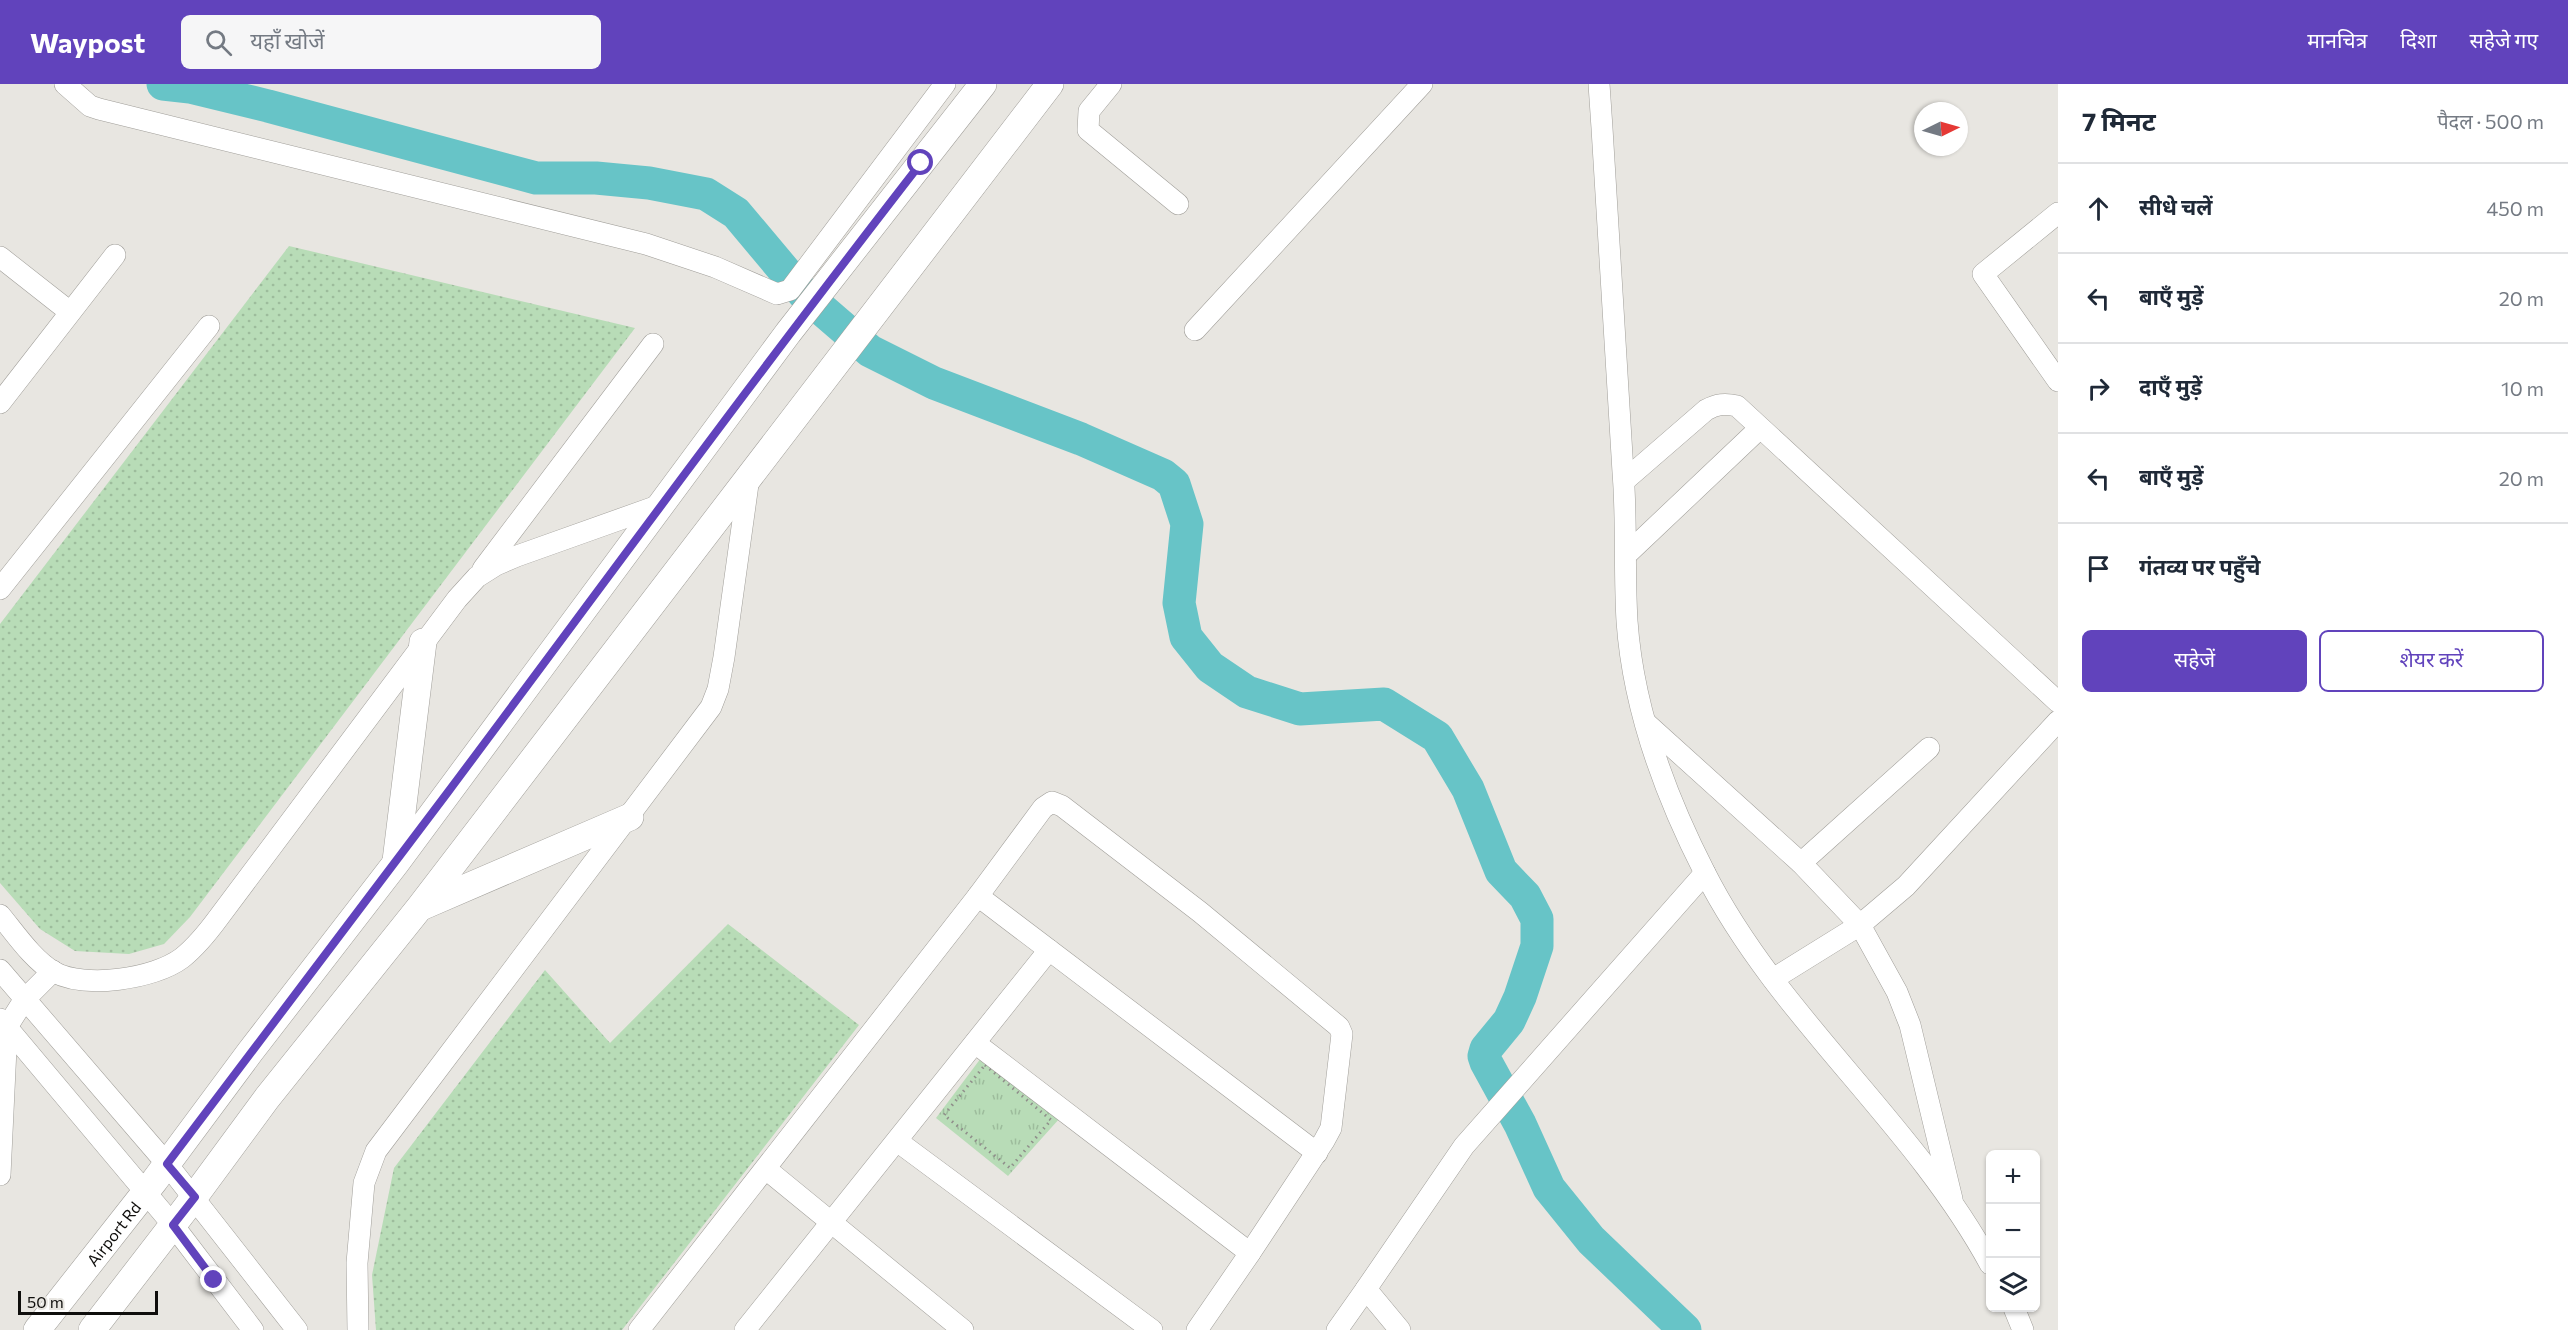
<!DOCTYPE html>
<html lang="hi">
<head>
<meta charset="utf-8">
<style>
	:root { --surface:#fff; --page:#f6f6f7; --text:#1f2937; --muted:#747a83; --line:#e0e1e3; --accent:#6143bc }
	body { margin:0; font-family:Commissioner,"Noto Sans Devanagari",sans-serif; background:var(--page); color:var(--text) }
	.controls { position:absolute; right:18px; bottom:18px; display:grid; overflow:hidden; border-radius:9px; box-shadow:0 2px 4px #0004 }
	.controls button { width:54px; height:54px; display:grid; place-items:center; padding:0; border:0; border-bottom:2px solid var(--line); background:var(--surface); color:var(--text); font:30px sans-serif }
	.compass { position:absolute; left:1914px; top:18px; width:54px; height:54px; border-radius:50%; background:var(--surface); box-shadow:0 2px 4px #0004; rotate:85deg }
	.scale { position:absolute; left:18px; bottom:15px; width:140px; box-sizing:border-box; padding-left:6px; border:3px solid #0f0e0c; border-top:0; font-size:16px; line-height:21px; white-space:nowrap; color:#0f0e0c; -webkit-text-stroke:4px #e8e6e1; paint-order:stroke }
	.stop { position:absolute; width:18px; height:18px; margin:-14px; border:4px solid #6143bc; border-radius:50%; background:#fff }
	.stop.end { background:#6143bc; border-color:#fff; box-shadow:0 2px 6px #0008 }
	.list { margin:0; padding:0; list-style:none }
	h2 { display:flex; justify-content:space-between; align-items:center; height:78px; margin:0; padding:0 24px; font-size:26px }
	h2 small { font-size:20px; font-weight:400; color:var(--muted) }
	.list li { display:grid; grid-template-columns:39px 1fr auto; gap:18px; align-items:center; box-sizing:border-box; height:90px; padding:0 24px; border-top:2px solid var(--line) }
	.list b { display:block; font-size:22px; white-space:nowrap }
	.list em { font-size:20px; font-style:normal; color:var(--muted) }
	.actions { display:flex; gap:12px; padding:18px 24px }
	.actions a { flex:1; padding:14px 0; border:2px solid var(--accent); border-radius:9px; text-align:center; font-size:21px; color:var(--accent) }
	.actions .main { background:var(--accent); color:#fff }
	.icon { flex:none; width:33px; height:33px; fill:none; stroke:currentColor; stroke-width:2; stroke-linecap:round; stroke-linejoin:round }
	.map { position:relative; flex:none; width:2058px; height:1246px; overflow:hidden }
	header { display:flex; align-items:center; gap:36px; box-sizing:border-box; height:84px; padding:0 30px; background:var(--accent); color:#fff }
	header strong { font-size:28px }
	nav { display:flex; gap:33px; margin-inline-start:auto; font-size:21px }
	.search { width:420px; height:54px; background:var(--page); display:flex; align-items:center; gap:15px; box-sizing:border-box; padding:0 21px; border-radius:9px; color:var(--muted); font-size:22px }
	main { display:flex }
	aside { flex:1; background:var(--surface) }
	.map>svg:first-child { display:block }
	.grass { fill:url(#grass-dots) }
	.park { fill:url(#park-tufts) }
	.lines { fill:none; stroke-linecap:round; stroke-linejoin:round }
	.river { stroke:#67c4c7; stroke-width:33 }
	.minor-casing { stroke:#a09e99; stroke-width:22 }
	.major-casing { stroke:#a09e99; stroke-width:28 }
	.path { stroke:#8f8e8a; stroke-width:3; stroke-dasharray:1.5 4.5; stroke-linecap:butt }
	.minor { stroke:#fff; stroke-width:21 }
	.major { stroke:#fff; stroke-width:27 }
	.route { stroke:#6143bc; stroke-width:8 }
	.labels { text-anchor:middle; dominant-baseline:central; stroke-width:4.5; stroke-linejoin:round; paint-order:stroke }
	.street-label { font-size:16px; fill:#0f0e0c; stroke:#e8e6e1 }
</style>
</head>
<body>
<header>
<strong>Waypost</strong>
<div class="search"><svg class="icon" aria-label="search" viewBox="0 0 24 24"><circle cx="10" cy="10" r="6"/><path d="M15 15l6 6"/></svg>यहाँ खोजें</div>
<nav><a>मानचित्र</a><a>दिशा</a><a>सहेजे गए</a></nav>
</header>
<main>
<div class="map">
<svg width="2058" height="1246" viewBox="0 0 2058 1246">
	<defs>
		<pattern id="grass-dots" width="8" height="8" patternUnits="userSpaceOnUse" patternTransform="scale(1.5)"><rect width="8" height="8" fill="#b8dcb7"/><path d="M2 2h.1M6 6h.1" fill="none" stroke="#9dbc9c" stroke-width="1.8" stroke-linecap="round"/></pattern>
		<pattern id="park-tufts" width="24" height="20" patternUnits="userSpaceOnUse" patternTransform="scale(1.5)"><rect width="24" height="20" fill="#b8dcb7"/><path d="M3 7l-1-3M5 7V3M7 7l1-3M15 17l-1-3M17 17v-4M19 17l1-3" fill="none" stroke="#9dbc9c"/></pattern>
	</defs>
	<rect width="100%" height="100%" fill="#e8e6e1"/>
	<g class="grass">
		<path d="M289,162l346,82 -445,589 -26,27 -35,10 -54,-3 -35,-22 -40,-46v-259z"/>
		<path d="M728,840l131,101 -237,305h-246l-4,-55 22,-107 151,-198 65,73z"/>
	</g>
	<path class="park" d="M984,970l76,64 -52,58 -72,-58z"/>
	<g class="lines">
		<path class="river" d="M163,0l27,3 78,19 268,72h60l53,5 57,11 30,19 68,81 66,57 64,32 147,56 82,36 11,9 13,40 -8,79 7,34 24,30 37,25 53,17 84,-5 53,33 31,52 33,82 24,25 12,23v27l-17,51 -11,24 -23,28 -2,7 2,6 34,62 29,64 42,52 94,90"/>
		<g class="minor-casing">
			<g id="minor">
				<path d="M65,0l25,22 9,3 547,135 69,23 62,27 13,-4 155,-206"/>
				<path d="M1111,0l-22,27 -1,19 90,74"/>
				<path d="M1599,0c9,129 16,258 24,388 4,49 1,99 4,149 6,87 38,174 78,252 73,144 208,249 285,391"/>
				<path d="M2058,129l-75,61 75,107"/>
				<path d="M0,173l70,55"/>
				<path d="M1195,246l227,-246"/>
				<path d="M0,319l115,-148"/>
				<path d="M1624,397l82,-71c11,-6 19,-7 31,-4l321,296"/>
				<path d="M1626,471l134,-127"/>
				<path d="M483,485l170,-225"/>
				<path d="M0,505l209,-263"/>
				<path d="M1647,640l154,139 59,62 37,67 13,33 42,174"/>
				<path d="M1801,779l128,-115"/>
				<path d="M978,812l339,257"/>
				<path d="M0,831c15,18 33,45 54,57 31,17 100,7 128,-14 15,-12 26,-26 37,-41l238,-318 20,-22 19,-12 21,-9 146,-52"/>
				<path d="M0,886l167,194 130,166"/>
				<path d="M1773,895l87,-54 46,-39 152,-165"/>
				<path d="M0,935l173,206 80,105"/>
				<path d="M975,959l275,210 -53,77"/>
				<path d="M897,1057l255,189"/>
				<path d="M766,1085l197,161"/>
				<path d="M0,1091l7,-148 17,-27 29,-29"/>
				<path d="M2014,1224l9,22"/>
				<path d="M358,1246l-1,-67 7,-80 12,-32 335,-444 7,-18 6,-32 25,-180"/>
				<path d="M639,1246l339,-434 65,-88 9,-6 10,4 138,106 139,115 3,7 -11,94 -7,13 -74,112"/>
				<path d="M745,1246l304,-380"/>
				<path d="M1337,1246l29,-41"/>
				<path d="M1400,1246l-34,-41 98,-143 241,-273"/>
			</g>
		</g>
		<g class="major-casing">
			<g id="major">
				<path d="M396,777l27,-219"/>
				<path d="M421,823l209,-90"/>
				<path id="s1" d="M37,1246l118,-150 95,-128 146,-189 392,-530 195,-249"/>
				<path d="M92,1246l94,-122 81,-110 153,-191 630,-823"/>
			</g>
		</g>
		<path class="path" d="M985,981l66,55 -41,48 -66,-53z"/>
		<use href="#minor" class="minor"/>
		<use href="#major" class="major"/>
	</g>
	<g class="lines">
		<path class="route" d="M214,1196l-41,-55 22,-28 -28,-33c93,-125 188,-247 281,-372 157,-210 312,-422 473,-629"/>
	</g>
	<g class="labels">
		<g class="street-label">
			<text stroke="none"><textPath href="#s1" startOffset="123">Airport Rd</textPath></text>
		</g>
	</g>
</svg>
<div class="controls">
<button>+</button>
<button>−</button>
<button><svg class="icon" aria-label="layers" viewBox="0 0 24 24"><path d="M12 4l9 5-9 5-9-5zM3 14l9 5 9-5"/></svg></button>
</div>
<svg class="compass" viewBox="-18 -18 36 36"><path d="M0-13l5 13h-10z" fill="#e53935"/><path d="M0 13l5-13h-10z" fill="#747a83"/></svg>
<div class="scale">50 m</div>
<div class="stop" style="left:921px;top:79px"></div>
<div class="stop end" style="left:214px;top:1196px"></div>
</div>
<aside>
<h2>7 मिनट<small>पैदल · 500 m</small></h2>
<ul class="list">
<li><svg class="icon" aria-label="ahead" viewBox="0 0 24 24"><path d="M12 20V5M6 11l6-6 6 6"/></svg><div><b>सीधे चलें</b></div><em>450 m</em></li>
<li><svg class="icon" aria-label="left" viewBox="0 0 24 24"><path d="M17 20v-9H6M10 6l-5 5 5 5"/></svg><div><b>बाएँ मुड़ें</b></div><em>20 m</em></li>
<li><svg class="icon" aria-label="right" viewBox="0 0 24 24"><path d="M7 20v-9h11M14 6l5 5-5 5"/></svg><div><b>दाएँ मुड़ें</b></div><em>10 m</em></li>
<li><svg class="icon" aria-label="left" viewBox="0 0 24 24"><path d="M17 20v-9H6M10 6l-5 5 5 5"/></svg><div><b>बाएँ मुड़ें</b></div><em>20 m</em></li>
<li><svg class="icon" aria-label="arrive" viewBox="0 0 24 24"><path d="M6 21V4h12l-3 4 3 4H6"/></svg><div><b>गंतव्य पर पहुँचे</b></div></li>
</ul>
<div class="actions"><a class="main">सहेजें</a><a>शेयर करें</a></div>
</aside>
</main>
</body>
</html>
